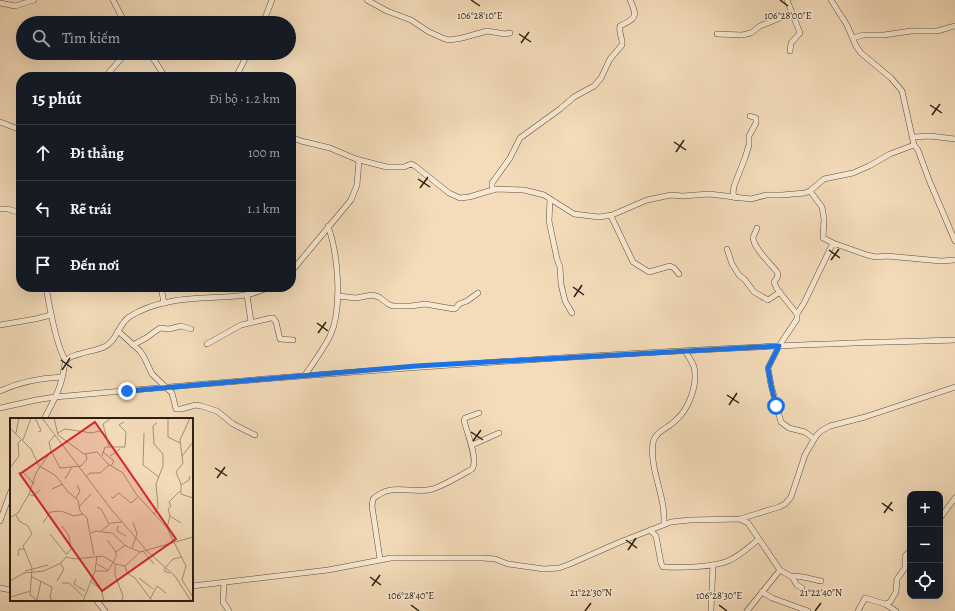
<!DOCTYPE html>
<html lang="vi">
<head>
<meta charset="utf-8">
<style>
	:root { --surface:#171b24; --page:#242831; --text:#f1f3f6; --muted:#9ea1a6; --line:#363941 }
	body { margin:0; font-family:Alegreya,serif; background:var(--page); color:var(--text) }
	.controls { position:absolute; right:12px; bottom:12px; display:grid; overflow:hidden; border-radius:8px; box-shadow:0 4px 16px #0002 }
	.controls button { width:36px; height:36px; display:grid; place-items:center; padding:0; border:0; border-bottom:1px solid var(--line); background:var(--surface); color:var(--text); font:20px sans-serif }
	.stop { position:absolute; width:12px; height:12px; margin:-9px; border:3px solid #1a73e8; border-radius:50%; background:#fff }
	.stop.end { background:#1a73e8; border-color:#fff; box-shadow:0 1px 4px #0008 }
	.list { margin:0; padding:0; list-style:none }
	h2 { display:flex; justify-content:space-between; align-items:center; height:52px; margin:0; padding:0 16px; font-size:17px }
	h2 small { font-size:13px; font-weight:400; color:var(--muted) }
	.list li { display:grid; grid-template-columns:26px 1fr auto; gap:12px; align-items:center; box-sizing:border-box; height:56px; padding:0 16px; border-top:1px solid var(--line) }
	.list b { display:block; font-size:15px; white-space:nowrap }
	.list em { font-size:13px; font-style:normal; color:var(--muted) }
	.icon { flex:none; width:22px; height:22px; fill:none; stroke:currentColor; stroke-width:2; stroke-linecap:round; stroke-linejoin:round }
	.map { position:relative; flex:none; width:955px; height:611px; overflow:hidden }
	.search { position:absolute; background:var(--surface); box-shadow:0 4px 16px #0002; left:16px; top:16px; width:280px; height:44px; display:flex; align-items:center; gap:10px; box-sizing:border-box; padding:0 14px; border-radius:22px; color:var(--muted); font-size:15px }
	.panel { position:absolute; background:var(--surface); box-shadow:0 4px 16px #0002; left:16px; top:72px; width:280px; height:220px; border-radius:16px }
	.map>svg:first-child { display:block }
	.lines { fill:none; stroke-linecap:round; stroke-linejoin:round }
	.street-casing { stroke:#5c4f3e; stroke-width:6 }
	.street { stroke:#f8e8d2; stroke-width:5 }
	.route { stroke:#1a73e8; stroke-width:5 }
	.ticks { fill:none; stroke:#2a2014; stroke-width:1.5 }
	.inset-road { fill:none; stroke:#a39178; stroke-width:1 }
	.view { fill:#d62828; fill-opacity:0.15; stroke:#d62828; stroke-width:2 }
	.inset-edge { fill:none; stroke:#2a2014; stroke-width:2 }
	.ticks-label { font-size:10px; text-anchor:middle; fill:#2a2014; stroke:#f8e8d2; stroke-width:3; stroke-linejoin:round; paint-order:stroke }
</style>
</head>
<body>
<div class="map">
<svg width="955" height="611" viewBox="0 0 955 611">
	<rect width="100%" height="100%" fill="#f4dcba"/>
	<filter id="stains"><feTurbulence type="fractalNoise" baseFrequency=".005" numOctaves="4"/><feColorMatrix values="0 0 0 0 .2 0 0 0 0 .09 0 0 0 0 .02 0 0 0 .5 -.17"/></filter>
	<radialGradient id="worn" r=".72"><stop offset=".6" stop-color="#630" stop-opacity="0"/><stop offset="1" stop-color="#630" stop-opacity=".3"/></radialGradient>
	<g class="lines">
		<g class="street-casing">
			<g id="street">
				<path d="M113,0l12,23"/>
				<path d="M367,0l20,11 24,9 18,12 16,7 5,1 12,-2 25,-7 18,3 5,-1"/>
				<path d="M787,0l13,33 -9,10 -1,8"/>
				<path d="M831,0l16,25 9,21 5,7 30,25 11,13 12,54 4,5 11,30 26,61"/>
				<path d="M0,3l15,3 19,-6"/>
				<path d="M263,23l9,-23"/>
				<path d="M717,34l25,1 9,-2 9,-7 32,-13"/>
				<path d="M853,38l10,-3h21l27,-4h26l18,-5"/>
				<path d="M148,53l7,8 10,16"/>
				<path d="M105,77l21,-24"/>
				<path d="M236,77l12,-24"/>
				<path d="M0,122l21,8"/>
				<path d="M291,137l10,4 29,7 26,11 19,5 12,3h17l7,-3 4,2 34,27 11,5 9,-1 27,-8 28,1 20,5 30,19 25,3 13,-2 35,-15 24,-5 12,1 26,-2 42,5 15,-4h16l23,-2 5,-2 14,-12 29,-6 16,-7 21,-12 24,-9"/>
				<path d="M914,137l16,-1 25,3"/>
				<path d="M493,190l-1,-4v-3l18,-25 10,-20 40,-29 14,-12 20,-11 7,-8 9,-19 12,-14c1,-7 -4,-13 -2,-19 16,-8 18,-9 10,-26"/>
				<path d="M810,191l12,16 2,12 -1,19 10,5"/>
				<path d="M735,198l-2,-5 1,-7 11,-28 4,-13v-9l7,-13v-5l-6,-2"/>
				<path d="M550,199l-1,22 8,38 3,8 1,17 4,17 7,12"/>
				<path d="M0,209h8l13,4"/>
				<path d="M611,216l22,46 16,10 21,-6 4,2 5,6"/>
				<path d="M757,228c-1,3 -3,7 -4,9 0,11 18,27 24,35l1,2 -1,4 -3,4 3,7 20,25"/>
				<path d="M727,249l5,15 7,11 6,5 9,12 14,8 12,-8"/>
				<path d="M291,272l60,-72 6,-15 2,-25"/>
				<path d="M46,287c3,17 10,60 20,74"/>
				<path d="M161,287l3,16"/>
				<path d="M247,295l4,27"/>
				<path d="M338,296l18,2 16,-3 7,2 9,7 5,2h18l14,-2 29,5 2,-1 3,-4 8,-3 11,-8"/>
				<path d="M0,325l35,-6 16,-4"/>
				<path d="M118,331l22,20 4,6 8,17 20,19 4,16h5l15,-4 5,1 16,5 16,13 22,11"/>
				<path d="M207,344l34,-19 30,-7h2l3,4 4,17 13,1"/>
				<path d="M133,345l13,-7 14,-10 9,1 12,-3 10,3"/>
				<path d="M305,375c9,-13 18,-25 25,-39 13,-28 8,-82 -2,-110"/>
				<path d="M0,391c19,-9 42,-13 62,-14"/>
				<path d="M0,408l36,-8 19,-3c241,-22 482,-40 723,-51 59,-3 118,-4 177,-6"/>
				<path d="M44,419c8,-15 16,-29 19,-45 1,-4 1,-11 4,-14 4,-6 29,-9 37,-13 13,-6 14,-22 25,-30 32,-21 73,-18 109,-21l13,-2 20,-7"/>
				<path d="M814,439l-9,-7 -16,-4 -8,-6 -10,-37 -3,-17 11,-22 18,-27v-5l7,-11 29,-60 34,12 9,2 11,-1 54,5 14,-1"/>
				<path d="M472,445l27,-12"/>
				<path d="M940,518l15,-20"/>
				<path d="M740,519l8,4 32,47 -33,41"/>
				<path d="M0,521l11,-30"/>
				<path d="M664,524c0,-6 0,-12 -1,-18 -3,-20 -13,-42 -10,-63 2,-12 16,-15 23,-23 13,-11 22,-36 18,-53 -2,-6 -6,-11 -9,-16"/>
				<path d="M650,530l6,6 5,27 2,4h2c17,1 49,0 63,-6 12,-5 22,-15 31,-22"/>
				<path d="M380,559l-8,-53 1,-7c20,-18 38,-4 60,-10 14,-5 27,-13 39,-20 7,-9 -6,-38 -8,-49l1,-2 14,-5"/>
				<path d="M780,570l12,7 5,8 5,3"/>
				<path d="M792,577c6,-3 21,3 29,4"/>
				<path d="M224,582l-1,20 6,9"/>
				<path d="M192,586l136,-16 63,-12h92l12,1 13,5 36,5 15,-1 11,-4 50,-22 51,-20 19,-2 50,-1 39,-12 6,-3 6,-7 14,-42 11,-19 5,-5 9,-5 35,-9 90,-30"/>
				<path d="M0,588l11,2"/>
				<path d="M762,592l10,6 36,13"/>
				<path d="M96,600l9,11"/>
				<path d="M885,604l11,7"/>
				<path d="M711,611l2,-46"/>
				<path d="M858,611l7,-13 20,6 5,-2 6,-10 1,-13 8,-11v-12l5,-5"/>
			</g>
		</g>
		<use href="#street" class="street"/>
	</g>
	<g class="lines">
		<path class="route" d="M127,391l289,-25 363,-20 -11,22 3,17 5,21"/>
	</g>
	<path class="ticks" d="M471,0l9,6M780,0l8,6M519,34l12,8M521,43l8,-11M930,105l12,8M932,115l8,-11M674,142l12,8M676,152l8,-12M418,179l12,8M420,188l8,-11M829,250l11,8M831,260l8,-11M573,287l11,8M574,297l8,-12M317,323l11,8M318,333l8,-11M61,360l11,8M62,370l8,-12M727,395l12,8M729,405l8,-12M471,432l12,8M473,441l8,-11M215,468l12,8M217,478l8,-11M882,503l11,8M884,513l8,-11M626,540l11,8M628,550l8,-12M370,577l11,8M372,586l8,-11M411,605l8,6M719,605l8,6M585,611l6,-8M815,611l6,-8"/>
	<g transform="translate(10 418)">
		<rect width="183" height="183" fill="#f4dcba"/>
		<path class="inset-road" d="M25,0l5,10 1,3 -3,1M32,0l69,91 37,43 27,24 16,25M44,0l4,17 26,19 13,-2 11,12 15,9 13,21 31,34 19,38 -4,14 11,17M158,0v19l12,6M180,0l-10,22 3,23 -7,9 5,12v10l12,4M0,10l21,21 9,19M6,15l3,-15M48,15l7,-4 27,4 7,-2 8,5M134,15l-1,32 16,12M13,22l8,-22M99,29l-6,-23 8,-6M41,33l9,17 21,-2 6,-7 -1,-5M93,34l11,9 -3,5M92,38l3,-9h20l1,-15 -7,-7 5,-3M100,38l10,-7M172,38l11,-14M31,49l15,9 12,16 10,8 2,11 7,7 7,37M0,50l9,-12 -1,-13 4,-4M8,55l5,-1 11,12M76,59l4,-4h10l9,-8M55,61l7,-12M171,67l8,-5 1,-4M42,71l11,-5M19,76l4,2 7,-6M101,79l2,1 6,-5 12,10 7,-6M66,80l4,-7 -3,-6M69,89l12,-13M87,89l4,2 8,15M144,96l4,-7 -2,-23 7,-18v-12l-9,-10 -1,-18 4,-3M6,97l3,6 9,5 4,8 -9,12 9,22 -2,27 7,5 4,-19M160,98l11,7M0,100l8,-5 11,-19 7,-21 15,-22 -2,-9 6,-7M33,105l7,-11 11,-1 13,5 9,-2M52,108l7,10 2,13 -4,5M108,108l-1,5 9,5M157,110l3,-12 -2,-7 3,-3 -2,-4 11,-11M91,113l10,-8 11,-1M81,115l5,-2 16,2 14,13 14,6 53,-15M40,116l17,21M97,122l9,12M122,130l5,-14 -4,-12M133,133l11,13M8,138l1,-7h5M87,146l11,6M105,146v11l8,21 -1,4M115,148l2,7 8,5 17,23M15,153l23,-6M85,153l2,-15M160,155l-6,-2 2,-4 7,-8 9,-2M22,159l20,10 -2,11 3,3M129,160l14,11M66,161l-2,5 11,7M0,163l14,-8 20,-2 17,-8 5,-6 9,2 28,-3 13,8 9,2 15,-14M47,163l7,-12 -4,-6M80,163l11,8 3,12M52,165h7l14,13M0,179l21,-6M140,181l7,-13 9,7M73,183l12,-30h13l8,-14v-5l9,-7"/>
		<path class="view" d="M85,4l81,117 -74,52 -82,-117z"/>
		<rect width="183" height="183" class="inset-edge"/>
	</g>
	<g class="ticks-label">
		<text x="480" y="19">106°28'10"E</text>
		<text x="788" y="19">106°28'00"E</text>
		<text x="591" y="596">21°22'30"N</text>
		<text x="821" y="596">21°22'40"N</text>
		<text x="411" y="599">106°28'40"E</text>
		<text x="719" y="599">106°28'30"E</text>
	</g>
	<rect width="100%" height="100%" filter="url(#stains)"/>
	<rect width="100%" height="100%" fill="url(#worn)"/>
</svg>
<div class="controls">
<button>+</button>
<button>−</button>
<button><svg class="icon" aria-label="locate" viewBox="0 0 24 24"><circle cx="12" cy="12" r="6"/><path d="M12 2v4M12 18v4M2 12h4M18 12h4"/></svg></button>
</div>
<div class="stop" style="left:776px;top:406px"></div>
<div class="stop end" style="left:127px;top:391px"></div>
<div class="search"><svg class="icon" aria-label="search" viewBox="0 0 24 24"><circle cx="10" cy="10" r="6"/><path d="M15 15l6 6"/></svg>Tìm kiếm</div>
<section class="panel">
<h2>15 phút<small>Đi bộ · 1.2 km</small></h2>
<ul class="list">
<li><svg class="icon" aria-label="ahead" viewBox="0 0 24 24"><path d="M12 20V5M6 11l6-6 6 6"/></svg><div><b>Đi thẳng</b></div><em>100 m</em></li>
<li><svg class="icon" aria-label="left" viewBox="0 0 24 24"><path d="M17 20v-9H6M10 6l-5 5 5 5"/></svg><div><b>Rẽ trái</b></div><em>1.1 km</em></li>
<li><svg class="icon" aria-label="arrive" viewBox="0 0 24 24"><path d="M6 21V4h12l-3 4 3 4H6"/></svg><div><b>Đến nơi</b></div></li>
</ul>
</section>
</div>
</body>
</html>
